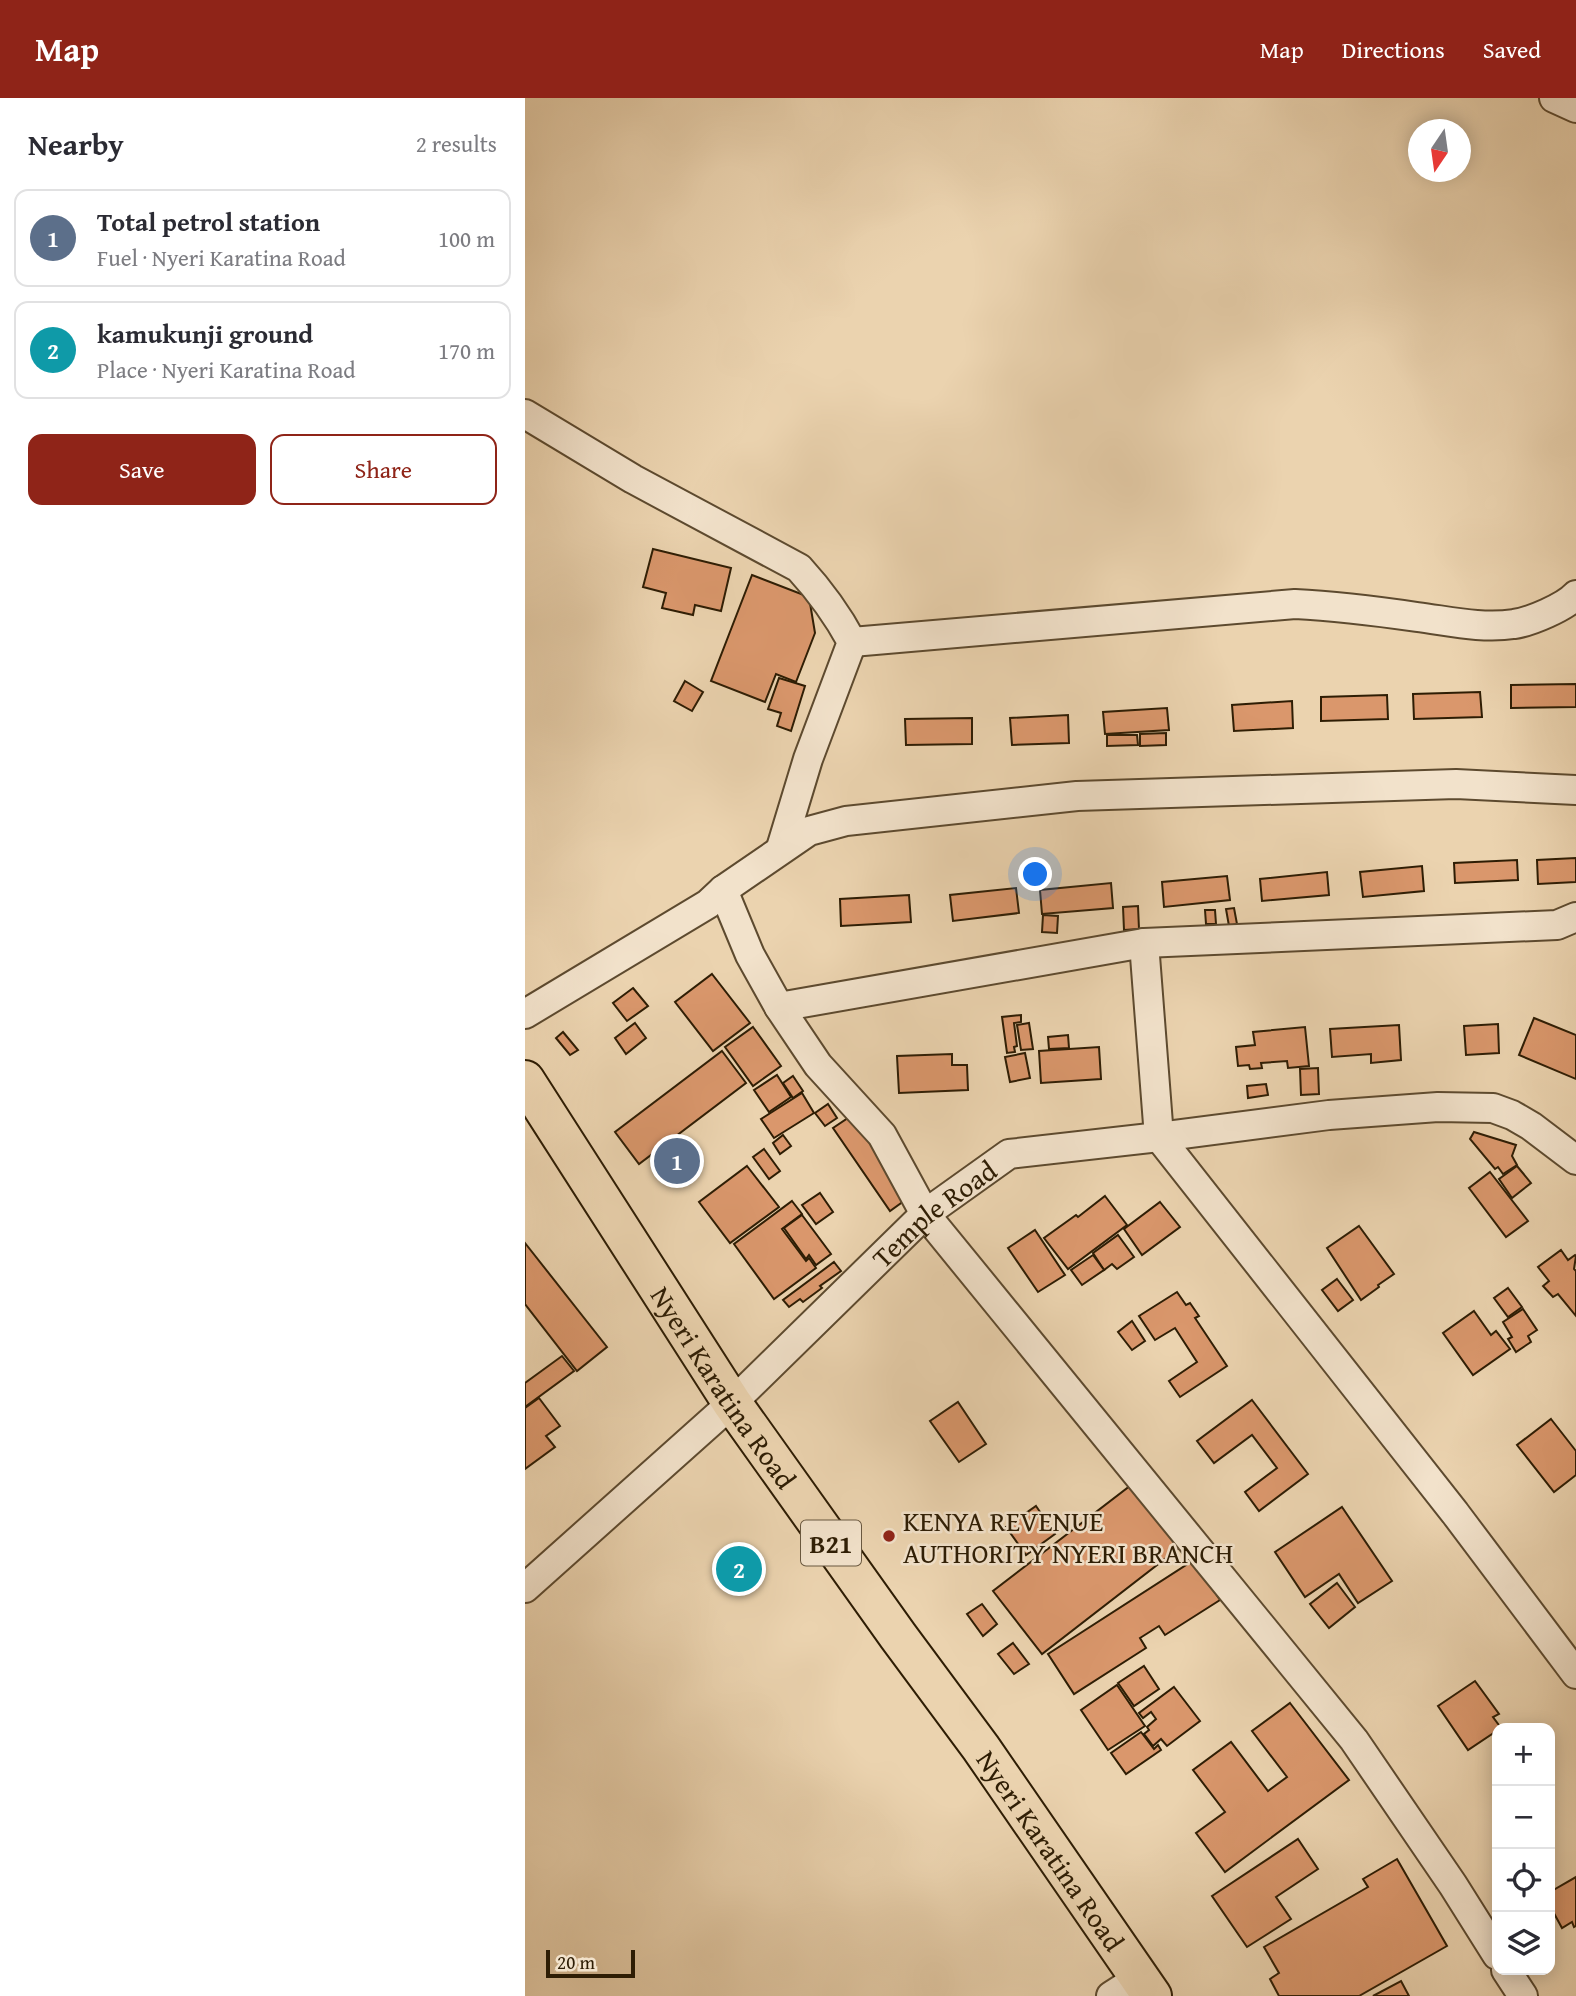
<!DOCTYPE html>
<html lang="en">
<head>
<meta charset="utf-8">
<style>
	:root { --surface:#fff; --page:#f7f7f7; --text:#2b2b33; --muted:#7c7c81; --line:#e1e1e2; --accent:#8f2418 }
	body { margin:0; font-family:"Gentium Book Plus",serif; background:var(--page); color:var(--text) }
	.controls { position:absolute; right:21px; bottom:21px; display:grid; overflow:hidden; border-radius:14px; box-shadow:0 4px 18px #0003 }
	.controls button { width:63px; height:63px; display:grid; place-items:center; padding:0; border:0; border-bottom:2px solid var(--line); background:var(--surface); color:var(--text); font:35px sans-serif }
	.compass { position:absolute; left:883px; top:21px; width:63px; height:63px; border-radius:50%; background:var(--surface); box-shadow:0 4px 18px #0003; rotate:193deg }
	.scale { position:absolute; left:21px; bottom:18px; width:89px; box-sizing:border-box; padding-left:7px; border:4px solid #2e1d04; border-top:0; font-size:19px; line-height:24px; white-space:nowrap; color:#2e1d04; -webkit-text-stroke:5px #f2e2cb; paint-order:stroke }
	.you { position:absolute; left:511px; top:777px; width:24px; height:24px; margin:-18px; border:5px solid #fff; border-radius:50%; background:#1a73e8; box-shadow:0 0 0 10px #1a73e833 }
	.badge { display:grid; place-items:center; width:46px; height:46px; border-radius:50%; background:var(--accent); color:#fff; font-size:23px; font-weight:700 }
	.pin { position:absolute; translate:-50% -50%; border:4px solid #fff; box-shadow:0 2px 7px #0006 }
	.list { margin:0; padding:0; list-style:none }
	h2 { display:flex; justify-content:space-between; align-items:center; height:91px; margin:0; padding:0 28px; font-size:30px }
	h2 small { font-size:23px; font-weight:400; color:var(--muted) }
	.list li { display:grid; grid-template-columns:46px 1fr auto; gap:21px; align-items:center; box-sizing:border-box; height:98px; margin:0 14px 14px; padding:0 14px; border:2px solid var(--line); border-radius:14px }
	.list b { display:block; font-size:26px; white-space:nowrap }
	.list p { margin:0; font-size:23px; white-space:nowrap; color:var(--muted) }
	.list em { font-size:23px; font-style:normal; color:var(--muted) }
	.actions { display:flex; gap:14px; padding:21px 28px }
	.actions a { flex:1; padding:16px 0; border:2px solid var(--accent); border-radius:14px; text-align:center; font-size:24px; color:var(--accent) }
	.actions .main { background:var(--accent); color:#fff }
	.icon { flex:none; width:38px; height:38px; fill:none; stroke:currentColor; stroke-width:2; stroke-linecap:round; stroke-linejoin:round }
	.map { position:relative; flex:none; width:1051px; height:1898px; overflow:hidden }
	header { display:flex; align-items:center; gap:42px; box-sizing:border-box; height:98px; padding:0 35px; background:var(--accent); color:#fff }
	header strong { font-size:33px }
	nav { display:flex; gap:38px; margin-inline-start:auto; font-size:24px }
	main { display:flex }
	aside { flex:1; background:var(--surface) }
	.map>svg:first-child { display:block }
	.building { fill:#da976c; stroke:#2e1d04; stroke-width:2 }
	.lines { fill:none; stroke-linecap:round; stroke-linejoin:round }
	.minor-casing { stroke:#5d4a2f; stroke-width:32 }
	.trunk-casing { stroke:#2e1d04; stroke-width:42 }
	.minor { stroke:#f2e2cb; stroke-width:28 }
	.trunk { stroke:#ebd3af; stroke-width:38 }
	.poi-dot { fill:#8f2418; stroke:#f2e2cb; stroke-width:2.5 }
	.labels { text-anchor:middle; dominant-baseline:central; stroke-width:5; stroke-linejoin:round; paint-order:stroke }
	.shield { fill:#f2e2cb; stroke:#695840; stroke-width:2 }
	.shield-label { font-size:26px; font-weight:bold; fill:#2e1d04 }
	.street-label { font-size:28px; fill:#2e1d04; stroke:#f2e2cb }
	.poi-label { font-size:28px; fill:#2e1d04; stroke:#f2e2cb; text-anchor:start }
</style>
</head>
<body>
<header>
<strong>Map</strong>
<nav><a>Map</a><a>Directions</a><a>Saved</a></nav>
</header>
<main>
<aside>
<h2>Nearby<small>2 results</small></h2>
<ul class="list">
<li><span class="badge" style="background:#5c6f8a">1</span><div><b>Total petrol station</b><p>Fuel · Nyeri Karatina Road</p></div><em>100 m</em></li>
<li><span class="badge" style="background:#0f9aa8">2</span><div><b>kamukunji ground</b><p>Place · Nyeri Karatina Road</p></div><em>170 m</em></li>
</ul>
<div class="actions"><a class="main">Save</a><a>Share</a></div>
</aside>
<div class="map">
<svg width="1051" height="1898" viewBox="0 0 1051 1898">
	<rect width="100%" height="100%" fill="#ebd3af"/>
	<filter id="stains"><feTurbulence type="fractalNoise" baseFrequency=".00286" numOctaves="4"/><feColorMatrix values="0 0 0 0 .2 0 0 0 0 .09 0 0 0 0 .02 0 0 0 .5 -.17"/></filter>
	<radialGradient id="worn" r=".72"><stop offset=".6" stop-color="#630" stop-opacity="0"/><stop offset="1" stop-color="#630" stop-opacity=".3"/></radialGradient>
	<g class="building">
		<path d="M128,451l78,19 -10,43 -26,-6 -2,10 -31,-7 4,-15 -23,-6z"/>
		<path d="M227,477l57,22 6,36 -19,49 -20,-8 -11,28 -54,-21z"/>
		<path d="M254,580l26,8 -14,45 -14,-5 4,-13 -13,-4z"/>
		<path d="M160,583l18,11 -11,19 -18,-10z"/>
		<path d="M1051,586v23l-65,1v-23z"/>
		<path d="M955,594l2,25 -68,2 -1,-25z"/>
		<path d="M862,597l1,24 -67,2v-24z"/>
		<path d="M767,603l1,27 -59,3 -2,-26z"/>
		<path d="M642,610l2,22 -64,4 -2,-22z"/>
		<path d="M543,617l1,28 -57,2 -2,-27z"/>
		<path d="M447,620v26l-66,1 -1,-26z"/>
		<path d="M641,635v12l-26,1v-12z"/>
		<path d="M582,637h30l1,10 -31,1z"/>
		<path d="M1051,760v24l-38,2 -1,-24z"/>
		<path d="M992,762l1,20 -63,3 -1,-20z"/>
		<path d="M897,768l2,25 -61,6 -3,-25z"/>
		<path d="M802,774l2,23 -67,6 -2,-22z"/>
		<path d="M702,778l3,24 -66,7 -2,-25z"/>
		<path d="M586,785l2,25 -71,6 -2,-24z"/>
		<path d="M491,790l3,25 -66,8 -3,-26z"/>
		<path d="M384,797l2,27 -70,4 -1,-27z"/>
		<path d="M613,808l1,23 -15,1 -1,-23z"/>
		<path d="M709,810l3,16 -8,2 -3,-17z"/>
		<path d="M680,812h10l1,14h-10z"/>
		<path d="M518,817l15,1 -1,17 -15,-1z"/>
		<path d="M187,876l38,49 -37,28 -38,-49z"/>
		<path d="M108,890l15,18 -21,15 -14,-18z"/>
		<path d="M496,917v7l-7,1 3,23 -3,1 1,5 -8,1 -5,-36z"/>
		<path d="M1009,920l42,17v44l-57,-24z"/>
		<path d="M110,925l11,15 -20,16 -11,-16z"/>
		<path d="M504,925l4,26 -12,1 -4,-25z"/>
		<path d="M973,926l1,29 -33,2 -2,-29z"/>
		<path d="M874,927l2,35 -30,3v-9l-39,3 -2,-28z"/>
		<path d="M228,929l28,39 -28,20 -28,-39z"/>
		<path d="M780,929l4,39 -21,2 -1,-7 -26,2 1,5 -12,1 -1,-4 -11,1 -2,-19 19,-2 -2,-13z"/>
		<path d="M38,934l15,18 -8,5 -14,-17z"/>
		<path d="M543,937l1,13 -20,1 -1,-12z"/>
		<path d="M574,949l2,32 -60,4 -2,-32z"/>
		<path d="M197,953l24,32 -107,81 -24,-32z"/>
		<path d="M500,955l5,25 -20,4 -5,-25z"/>
		<path d="M427,956v11h15l1,25 -69,3 -2,-37z"/>
		<path d="M793,970l1,26 -18,1 -1,-26z"/>
		<path d="M252,977l14,22 -22,15 -15,-22z"/>
		<path d="M268,978l10,15 -10,7 -10,-15z"/>
		<path d="M741,986l2,11 -20,3 -1,-12z"/>
		<path d="M277,995l12,20 -40,25 -13,-19z"/>
		<path d="M303,1006l9,14 -12,8 -10,-13z"/>
		<path d="M326,1018l57,82 -18,13 -57,-83z"/>
		<path d="M949,1034l42,13 -4,11 5,9 -14,9 -5,-7 -3,2 -25,-30z"/>
		<path d="M258,1037l8,11 -11,8 -7,-11z"/>
		<path d="M239,1051l16,22 -11,8 -16,-22z"/>
		<path d="M222,1068l32,41 -49,36 -31,-41z"/>
		<path d="M992,1068l14,17 -19,15 -13,-19z"/>
		<path d="M965,1074l38,49 -22,16 -37,-49z"/>
		<path d="M295,1095l13,19 -17,12 -14,-19z"/>
		<path d="M580,1098l22,29 -59,44 -24,-31 32,-23 2,2z"/>
		<path d="M267,1103l10,13 -20,15 24,32 3,-3 7,10 -42,31 -40,-55z"/>
		<path d="M635,1104l20,25 -38,28 -18,-26z"/>
		<path d="M277,1117l29,39 -15,11 -7,-10 -3,4 -22,-31z"/>
		<path d="M834,1128l35,48 -16,11 1,2 -18,13 -34,-52z"/>
		<path d="M510,1132l30,45 -27,17 -30,-44z"/>
		<path d="M593,1137l16,22 -17,12 -5,-5 -8,6 -11,-17z"/>
		<path d="M0,1145l82,104 -30,24 -52,-67z"/>
		<path d="M1036,1152l7,10 7,-5 1,1 -2,13 2,2v45l-18,-22 -5,3 -10,-11 6,-5 -11,-14z"/>
		<path d="M568,1157l11,15 -22,15 -11,-15z"/>
		<path d="M309,1164l7,9 -21,15 2,2 -19,14 -3,-3 -11,8 -6,-7z"/>
		<path d="M812,1181l16,21 -15,11 -16,-21z"/>
		<path d="M983,1190l14,19 -14,10 -14,-19z"/>
		<path d="M652,1194l9,13 4,-2 9,13 -4,2 32,48 -47,31 -11,-16 28,-19 -22,-34 -20,12 -16,-24z"/>
		<path d="M998,1211l14,21 -9,6 3,6 -15,10 -8,-13 4,-2 -9,-15z"/>
		<path d="M949,1213l17,24 5,-4 14,18 -37,26 -30,-42z"/>
		<path d="M607,1223l13,20 -13,9 -14,-18z"/>
		<path d="M37,1258l12,15 -49,36v-24z"/>
		<path d="M14,1300l21,28 -14,10 9,11 -30,22v-61z"/>
		<path d="M727,1302l56,74 -49,37 -14,-19 32,-24 -25,-33 -38,28 -17,-22z"/>
		<path d="M433,1304l28,42 -27,18 -29,-41z"/>
		<path d="M1026,1321l25,32v24l-22,17 -37,-47z"/>
		<path d="M614,1381l49,62 -146,113 -49,-63z"/>
		<path d="M511,1408l19,28 -29,21 -20,-28z"/>
		<path d="M817,1409l50,74 -34,22 -19,-29 -34,23 -30,-45z"/>
		<path d="M669,1462l26,40 -55,35 -6,-9 -19,12 6,10 -72,46 -26,-40z"/>
		<path d="M812,1485l18,24 -26,21 -19,-24z"/>
		<path d="M457,1506l15,20 -14,12 -16,-22z"/>
		<path d="M488,1545l16,21 -15,10 -16,-20z"/>
		<path d="M619,1568l15,23 -25,17 -16,-23z"/>
		<path d="M950,1583l24,33 -6,3 8,11 -33,22 -30,-44z"/>
		<path d="M592,1587l28,41 -37,24 -27,-40z"/>
		<path d="M649,1589l26,34 -33,25 -6,-7 -8,7 -9,-12 5,-4 -2,-3 9,-8 -5,-7 -8,6 -4,-5z"/>
		<path d="M765,1605l59,77 -124,92 -29,-39 29,-21 -32,-42 38,-28 37,49 19,-14 -35,-46z"/>
		<path d="M616,1634l13,17 4,-4 3,5 -35,24 -15,-21z"/>
		<path d="M773,1741l20,30 -42,28 15,22 -44,28 -35,-51z"/>
		<path d="M872,1761l50,87 -88,50h-80l-9,-17 9,-6 -15,-26 104,-60 -5,-8z"/>
		<path d="M1051,1779v49l-2,1 -2,-5 -10,6 -12,-22v-14z"/>
		<path d="M876,1883l8,15h-36z"/>
	</g>
	<g class="lines">
		<g class="minor-casing">
			<g id="minor">
				<path d="M1029,0l22,10"/>
				<path d="M0,316l108,65 166,89c21,23 38,46 53,74l-44,117 -27,89"/>
				<path d="M327,544l443,-38c41,2 81,7 122,13 32,4 65,12 97,7 16,-2 51,-17 62,-29"/>
				<path d="M198,792l27,65 29,52 39,58 64,70 43,79 429,526 99,145 44,70"/>
				<path d="M619,845l15,194 296,376 121,161"/>
				<path d="M254,909l365,-64 413,-18 19,-8"/>
				<path d="M0,916l183,-110 15,-14 86,-59 37,-10 231,-25 379,-12 120,6"/>
				<path id="s1" d="M0,1490l207,-185 193,-189 84,-60 150,-17 170,-22 109,-8 55,1 19,7 19,11 45,34"/>
				<path d="M981,1872l17,26"/>
				<path d="M586,1898l28,-18"/>
			</g>
		</g>
		<g class="trunk-casing">
			<g id="trunk">
				<path id="s2" d="M0,982l207,323 166,233 83,112 171,248"/>
			</g>
		</g>
		<use href="#minor" class="minor"/>
		<use href="#trunk" class="trunk"/>
	</g>
	<circle class="poi-dot" cx="364" cy="1438" r="7"/>
	<g class="labels">
		<rect class="shield" x="276" y="1422.5" width="60" height="45" rx="5"/>
		<g class="shield-label">
			<text x="306" y="1445">B21</text>
		</g>
		<g class="street-label">
			<text stroke="none"><textPath href="#s1" startOffset="555">Temple Road</textPath></text>
			<text stroke="none"><textPath href="#s2" startOffset="366">Nyeri Karatina Road</textPath></text>
			<text stroke="none"><textPath href="#s2" startOffset="933">Nyeri Karatina Road</textPath></text>
		</g>
		<g class="poi-label">
			<text x="378" y="1422">KENYA REVENUE<tspan x="378" dy="32">AUTHORITY NYERI BRANCH</tspan></text>
		</g>
	</g>
	<rect width="100%" height="100%" filter="url(#stains)"/>
	<rect width="100%" height="100%" fill="url(#worn)"/>
</svg>
<div class="controls">
<button>+</button>
<button>−</button>
<button><svg class="icon" aria-label="locate" viewBox="0 0 24 24"><circle cx="12" cy="12" r="6"/><path d="M12 2v4M12 18v4M2 12h4M18 12h4"/></svg></button>
<button><svg class="icon" aria-label="layers" viewBox="0 0 24 24"><path d="M12 4l9 5-9 5-9-5zM3 14l9 5 9-5"/></svg></button>
</div>
<svg class="compass" viewBox="-18 -18 36 36"><path d="M0-13l5 13h-10z" fill="#e53935"/><path d="M0 13l5-13h-10z" fill="#7c7c81"/></svg>
<div class="scale">20 m</div>
<div class="you"></div>
<div class="pin badge" style="left:152px;top:1063px;background:#5c6f8a">1</div>
<div class="pin badge" style="left:214px;top:1471px;background:#0f9aa8">2</div>
</div>
</main>
</body>
</html>
